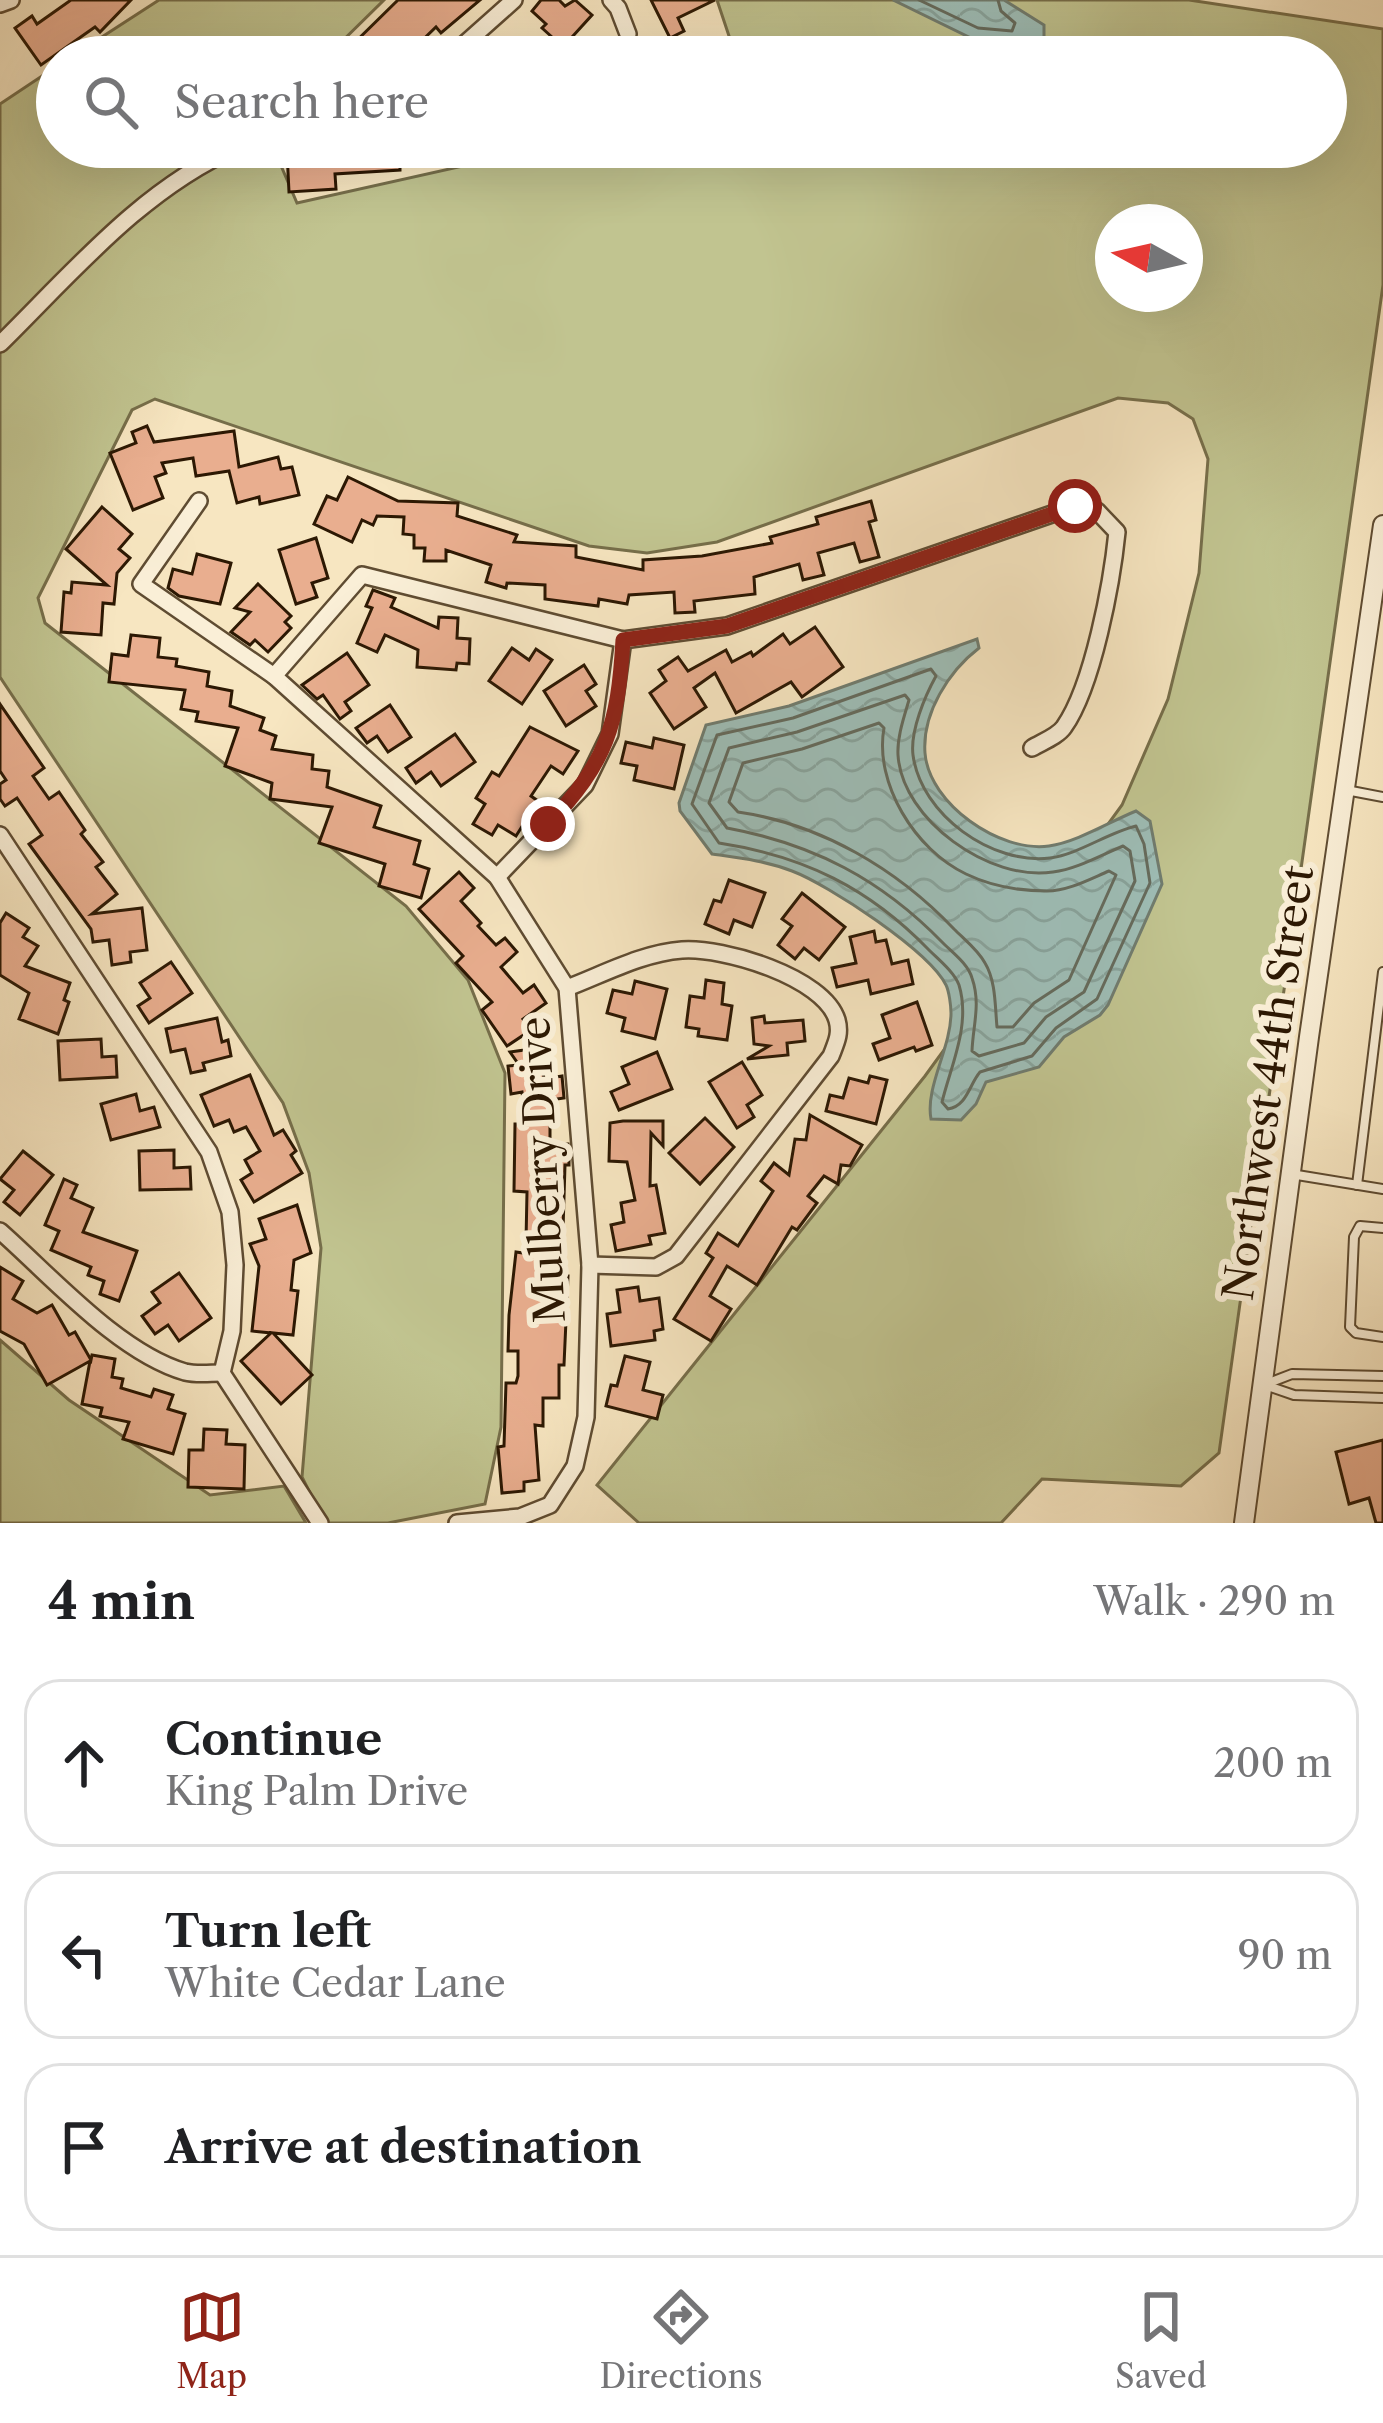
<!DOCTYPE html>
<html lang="en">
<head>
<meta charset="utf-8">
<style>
	:root { --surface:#fff; --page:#f2f2f2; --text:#202124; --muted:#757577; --line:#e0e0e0; --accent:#8f2418 }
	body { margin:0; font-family:"Libre Caslon Text",serif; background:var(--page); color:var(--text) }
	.compass { position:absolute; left:1095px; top:204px; width:108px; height:108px; border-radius:50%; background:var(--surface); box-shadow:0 12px 48px #0002; rotate:278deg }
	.stop { position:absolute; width:36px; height:36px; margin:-27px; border:9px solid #8f2418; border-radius:50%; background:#fff }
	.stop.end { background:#8f2418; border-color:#fff; box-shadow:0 3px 12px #0008 }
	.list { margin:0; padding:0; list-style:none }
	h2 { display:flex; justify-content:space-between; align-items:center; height:156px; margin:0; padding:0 48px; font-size:51px }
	h2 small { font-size:39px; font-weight:400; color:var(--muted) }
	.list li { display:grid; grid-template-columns:78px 1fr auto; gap:36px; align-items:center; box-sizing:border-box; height:168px; margin:0 24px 24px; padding:0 24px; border:3px solid var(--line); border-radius:36px }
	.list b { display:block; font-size:45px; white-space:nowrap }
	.list p { margin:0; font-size:39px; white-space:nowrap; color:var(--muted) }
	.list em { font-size:39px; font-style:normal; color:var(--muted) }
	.icon { flex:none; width:66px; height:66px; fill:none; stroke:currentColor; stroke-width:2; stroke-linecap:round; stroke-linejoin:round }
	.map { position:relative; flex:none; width:1383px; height:1523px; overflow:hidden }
	.search { position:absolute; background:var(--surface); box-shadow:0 12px 48px #0002; left:36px; right:36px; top:36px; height:132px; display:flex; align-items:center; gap:30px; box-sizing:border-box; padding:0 42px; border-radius:66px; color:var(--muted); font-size:45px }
	.sheet { height:732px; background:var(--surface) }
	nav { display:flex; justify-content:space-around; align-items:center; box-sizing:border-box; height:168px; border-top:3px solid var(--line); background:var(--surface); font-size:33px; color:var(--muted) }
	nav a { display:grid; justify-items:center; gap:6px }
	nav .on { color:var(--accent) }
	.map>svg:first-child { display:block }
	.grass { fill:#c1c490; stroke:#766e4a; stroke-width:3; fill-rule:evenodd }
	.water { fill:url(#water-waves); stroke:#707c6f; stroke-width:3 }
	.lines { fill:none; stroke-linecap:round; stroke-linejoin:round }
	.shore { stroke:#656b5d; stroke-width:3 }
	.building { fill:#e9ae8f; stroke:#2c1803; stroke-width:3 }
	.service-casing { stroke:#5f4c32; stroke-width:12 }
	.minor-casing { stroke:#5f4c32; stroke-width:20 }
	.tertiary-casing { stroke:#5f4c32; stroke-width:22 }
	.service { stroke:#faefd7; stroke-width:8 }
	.minor { stroke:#faefd7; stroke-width:15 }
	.tertiary { stroke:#faefd7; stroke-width:18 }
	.route { stroke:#8f2418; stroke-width:15 }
	.labels { text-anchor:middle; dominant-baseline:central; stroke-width:12; stroke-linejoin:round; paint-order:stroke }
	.street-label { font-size:42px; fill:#2c1803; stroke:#faefd7 }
</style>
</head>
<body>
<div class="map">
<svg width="1383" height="1523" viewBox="0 0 1383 1523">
	<defs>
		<pattern id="water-waves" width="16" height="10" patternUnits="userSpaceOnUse" patternTransform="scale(3)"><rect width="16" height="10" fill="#9ebeb7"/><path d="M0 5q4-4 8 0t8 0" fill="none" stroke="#88a39c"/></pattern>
	</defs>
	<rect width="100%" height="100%" fill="#f7e6c1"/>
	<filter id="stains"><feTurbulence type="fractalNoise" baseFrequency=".00167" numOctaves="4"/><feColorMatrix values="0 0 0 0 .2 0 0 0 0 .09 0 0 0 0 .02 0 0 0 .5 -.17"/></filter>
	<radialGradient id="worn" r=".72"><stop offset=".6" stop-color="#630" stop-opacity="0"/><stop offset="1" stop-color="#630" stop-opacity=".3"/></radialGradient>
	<g class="grass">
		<path d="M159,0h225l-58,57h-255z"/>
		<path d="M717,0h472l194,29v256l-164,1168 -38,33 -139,-7 -41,44h-362l-42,-38 328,-409 197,-271 46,-106 31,-126 9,-114 -15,-40 -25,-16 -50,-5 -401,144 -70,11 -58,-7 -434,-147 -23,11 -94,188 7,25 361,283 62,74 37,93 -4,354 -16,77 -97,19h-63l-23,-46 19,-229 -12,-75 -26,-70 -283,-426v-573l57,-38v81h216l24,56 251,-56h778v-90h-590zM1113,222h72v72h-72z"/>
		<path d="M0,1340l69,60 141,95 74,-9 22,37h-306z"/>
	</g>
	<g class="water">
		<path d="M893,0h111l40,25v19l-69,-4z"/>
		<path d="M977,639l2,9c-30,23 -57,65 -54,105 4,51 75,100 124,93 28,-4 60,-24 87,-35l14,10 12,63 -54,121 -8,10 -36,22 -25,30 -53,15 -10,22 -15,16 -30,-1c-6,-32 20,-71 20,-106 0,-7 -2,-22 -5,-28 -17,-34 -117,-100 -154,-114 -26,-10 -52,-13 -80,-17l-32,-43 -1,-8 27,-78 83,-19z"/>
	</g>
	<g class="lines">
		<g class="shore">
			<path d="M919,0l59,28 34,3 3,-8 -14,-12 -3,-11"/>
			<path d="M931,669l5,7c-11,20 -26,55 -23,79 8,60 79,110 137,103 29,-4 57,-25 86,-32l8,18 6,39 -53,116 -41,29 -24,28 -52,16c-11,13 -13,34 -32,37l-6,-7c9,-37 29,-77 17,-117 -5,-13 -20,-25 -30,-35 -60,-62 -125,-94 -210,-107l-27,-39 25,-69 76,-17z"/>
			<path d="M905,695l4,5c-5,17 -12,37 -11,55 4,65 92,127 155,117 24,-3 48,-17 70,-26l7,5 5,30 -51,111 -38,25 -22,26 -45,13 -7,-5c1,-26 9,-47 0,-73 -4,-14 -19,-25 -29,-35 -62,-64 -130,-99 -216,-115l-18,-25 20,-55 68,-16z"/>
			<path d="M879,723l5,5c-10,55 31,122 82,146 25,12 53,17 81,17 21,0 43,-12 62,-20l7,4 -47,105 -35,23 -21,24h-16c-2,-20 -1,-46 -12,-64 -7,-13 -20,-23 -31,-34 -57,-60 -133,-105 -216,-117l-9,-10 14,-39 59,-14z"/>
		</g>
	</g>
	<g class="building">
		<path d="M71,0h60l-31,32 -5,-5 -54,38 -26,-37 17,-12 5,8z"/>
		<path d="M398,0h82l-39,33 -5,-6 -31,30h-65z"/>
		<path d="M541,0h18l6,6 10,-6 17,15 -29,32 -21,-19 4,-4 -14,-13z"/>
		<path d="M651,0h64l-37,18 6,13 -14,7z"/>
		<path d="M308,147h92v23l-65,4 1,15 -47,3 -2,-40 22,-1z"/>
		<path d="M147,426l7,16 80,-11 5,36 39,-10 3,12 11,-2 7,28 -39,9 -1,-7 -22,6 -8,-32 -33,5 -3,-18 -31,5 4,10 -11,4 8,21 -30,12 -23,-57 26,-10 -4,-11z"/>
		<path d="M348,477l50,24 60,2 -1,13 60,19 -3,7 62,4v11l67,13v-10l59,-4 70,-13 -2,-6 48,-13 -2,-7 55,-16 5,19 -7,2 10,35 -19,5 -6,-19 -36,10 6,22 -21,5 -4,-16 -45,13 1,17 -61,7 1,11 -20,1 -1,-21 -45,3 -2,9 -28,-5 -1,7 -53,-7v-14l-38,-2 -1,5 -20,-6 5,-17 -45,-15v11h-22l1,-13h-11v-13l-11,-1 1,-17 -27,-1 -4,9 -11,-5 -10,22 -38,-18 13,-28 10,4z"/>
		<path d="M102,507l30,27 -13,15 11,9 -13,15 -3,31 -11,-1 -2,32 -40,-3 3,-40 7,1 1,-11 35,3 -41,-36z"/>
		<path d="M316,538l12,40 -16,5 5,14 -21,7 -17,-54z"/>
		<path d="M197,554l34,9 -11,41 -41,-8 -11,-8 5,-19 19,5z"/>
		<path d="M258,584l33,32 -6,6 6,6 -23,24 -13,-12 -5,5 -19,-13 19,-20 -15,-4z"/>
		<path d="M373,590l22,8 -4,9 47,21 1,-11 19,1 -1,20 13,1 -1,25 -12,-1 -1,7 -39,-3 1,-17 -33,-15 -8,17 -20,-9 15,-35 -6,-2z"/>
		<path d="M815,627l28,40 -41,30 -11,-15 -55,31 -21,-40 -21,15 12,19 -32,22 -24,-36 16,-12 -7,-11 19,-13 10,14 38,-21 6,12 19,-10 2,4 30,-22 7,10z"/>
		<path d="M131,635l29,3 -2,19 19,2 -1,7 33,6 -2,14 25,5 -2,15 34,12 -4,12 16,6 -4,13 41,6 -1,14 17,2 -2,16 54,19 -7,21 46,14 -6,23 15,5 -8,29 -42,-12 6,-22 -66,-21 13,-36 -62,-8 2,-16 -47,-17 13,-38 -42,-7 2,-9 -17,-3 4,-19 -76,-8 3,-28 16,2z"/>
		<path d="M512,648l17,12 7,-11 16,11 -30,44 -33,-23z"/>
		<path d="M347,653l22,32 -24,17 6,9 -11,8 -17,-24 -6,4 -15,-14z"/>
		<path d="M584,665l12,19 -10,7 10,15 -30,20 -22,-35z"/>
		<path d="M0,704l44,64 -11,8 16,23 10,-7 26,38 -4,4 22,28 -7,5 21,27 -25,20 50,-6 5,42 -17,2 1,10 -19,3 -3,-25 -16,2 -2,-13 -62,-85 13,-9 -25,-37 -12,8 -5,-7v-15l6,-4 -6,-9z"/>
		<path d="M390,705l21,32 -23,15 -11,-16 -10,7 -11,-15z"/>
		<path d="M530,727l48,24 -15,23 -12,-8 -20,30 7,5 -22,35 -18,-11 -6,10 -19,-11 12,-20 -9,-6 16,-26 7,4z"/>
		<path d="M455,734l20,28 -34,24 -10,-14 -15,11 -10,-15z"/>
		<path d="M654,738l30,7 -10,44 -40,-9 3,-14 -16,-3 5,-21 26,6z"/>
		<path d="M459,872l15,16 -13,13 20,22 -3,3 18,19 9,-7 12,14 -16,15 22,26 11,-8 12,18 -23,16 8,11 -24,16 -25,-36 10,-8 -36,-39 7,-7 -44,-47z"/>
		<path d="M729,880l36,13 -13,34 -18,-7 -5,14 -24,-10 9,-24 7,2z"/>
		<path d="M802,893l43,34 -26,33 -15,-12 -9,11 -17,-14 14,-19 -10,-7z"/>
		<path d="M6,913l23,15 -6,9 15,9 -13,20 45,17 -6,17 5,2 -11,32 -39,-15 10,-26 -29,-18v-52z"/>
		<path d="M874,931l2,11 10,-2 6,24 16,-4 5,24 -42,10 -3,-14 -31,7 -5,-19 24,-5 -6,-26z"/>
		<path d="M171,962l21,31 -43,30 -11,-17 12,-8 -10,-15z"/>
		<path d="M706,980l18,3 -2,21 10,2 -5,34 -29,-4 1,-7 -13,-2 4,-31 14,2z"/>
		<path d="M635,981l32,8 -12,50 -33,-8 3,-13 -18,-5 6,-23 19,4z"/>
		<path d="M917,1002l15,43 -16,6 -2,-4 -35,13 -6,-16 17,-6 -8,-23z"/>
		<path d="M764,1016l1,7 38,-3 2,21 -18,2 1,12 -41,4 22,-13 -15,-2 -2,-26z"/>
		<path d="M217,1018l5,24 6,-2 3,16 -28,7 2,7 -14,3 -6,-24 -14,3 -5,-23z"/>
		<path d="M101,1039l1,18 14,-1 1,21 -57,3 -2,-39z"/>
		<path d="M539,1048l5,31 18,-3 2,22 -14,2v44h18l1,15v6h-4l-2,65h-12l-3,45 20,1 -4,89h-5v33h-16v28l-8,-1 4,55 -15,2v9l-22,2 -4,-46 6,-1 2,-63h10l2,-7v-25h-10l1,-36 7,-63 7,1 3,-12 1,-49 -13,-1 1,-67h9v-17l-2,-15 -11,2 -3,-28 11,-1 -9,-13z"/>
		<path d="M657,1052l15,37 -53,21 -8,-18 18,-8 -7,-17z"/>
		<path d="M742,1062l20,33 -15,10 7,12 -17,11 -28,-46z"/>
		<path d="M250,1075l24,60 9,-5 13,21 -5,4 11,18 -48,29 -13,-22 11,-7 -7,-13 15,-9 -14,-24 -12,5 -5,-12 -15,6 -13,-31z"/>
		<path d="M870,1076l17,4 -11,44 -50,-13 4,-16 13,3 6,-20 19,5z"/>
		<path d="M136,1094l4,17 14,-4 6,20 -49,13 -10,-36z"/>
		<path d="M810,1115l52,30 -12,21 -9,-1 -3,19 -14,-8 -16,20 9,7 -20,27 -5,-3 -35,58 -30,-19 -17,30 21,13 -20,32 -37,-22 39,-61 -7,-5 12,-20 20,13 35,-55 -12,-10 13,-18 15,12 6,-36 11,1z"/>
		<path d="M705,1118l29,29 -34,37 -31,-31z"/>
		<path d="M623,1121h40v25l-12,-13 -1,53 6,-1 9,48 -16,3 2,8 -35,7 -5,-26 13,-3 -3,-19 14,-3 -8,-38 -18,-1 1,-38z"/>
		<path d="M174,1150v18l16,-1 1,22 -51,1 -1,-39z"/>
		<path d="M23,1151l30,24 -33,40 -16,-13 10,-12 -14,-11z"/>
		<path d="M64,1179l13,6 -6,13 22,10 -10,24 54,19 -18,50 -19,-7 4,-13 -16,-6 3,-8 -40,-17 8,-19 -14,-6z"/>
		<path d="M297,1205l14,48 -17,7 -3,30 7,1 -5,44 -20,-2 39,42 -31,29 -40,-43 30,-28 -19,-2 7,-65 -9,-22 16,-5 -7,-20z"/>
		<path d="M0,1267l23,14 -10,18 24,14 15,-8 17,30 6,-3 16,28 1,-5 23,4 -3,18 11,2 -2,9 30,9 3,-8 19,6 -5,14 17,5 -12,40 -50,-15 6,-17 -29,-6 2,-8 -20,-4 8,-43 -43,24 -23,-41 -24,-13z"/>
		<path d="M179,1273l32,45 -32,23 -11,-16 -13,9 -13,-18 18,-13 -8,-11z"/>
		<path d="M638,1287l2,14 19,-3 4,31 -9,2 1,9 -44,6 -4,-32 13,-2 -3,-22z"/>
		<path d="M625,1356l25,6 -7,28 20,5 -6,24 -51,-13 5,-21 6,1z"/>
		<path d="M204,1429l23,1 -1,14 19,1 -1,44 -56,-2 1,-37h14z"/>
		<path d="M1383,1440v83h-7l-7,-25 -20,6 -13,-52z"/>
	</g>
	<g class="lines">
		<g class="service-casing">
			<g id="service">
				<path d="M1346,790l37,7"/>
				<path d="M1291,1174l92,15"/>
				<path d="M1357,1185l26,-213"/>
				<path d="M1383,1228l-23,-2 -6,11 -4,90 6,6 27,4"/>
				<path d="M1266,1384l26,-10 91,2"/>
				<path d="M1265,1385l29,10 89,3"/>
			</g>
		</g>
		<g class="minor-casing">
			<g id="minor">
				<path d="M611,0l7,8 10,26"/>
				<path d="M0,4l11,-4"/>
				<path d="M450,57l64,-57"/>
				<path d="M0,344c72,-71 143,-156 238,-197"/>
				<path d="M199,501l-58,83 133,92 223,201 70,111 23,277 -4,152 -11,49 -25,39 -30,12 -63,6"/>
				<path d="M274,676l88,-101 261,65 104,-14 348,-120 22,5 20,21c-5,50 -24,154 -53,195 -6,9 -22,15 -32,21"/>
				<path d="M0,835l209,317 21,60 5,53 -3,66 -10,42 98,150"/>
				<path d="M497,877l88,-92 25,-51 13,-94"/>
				<path d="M567,988c37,-14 75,-35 115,-38 41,-3 142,27 155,70 4,14 -1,23 -6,36l-155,200 -20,11 -66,-2"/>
				<path d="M0,1231c51,45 119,122 185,141 12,3 25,1 37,1"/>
			</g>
		</g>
		<g class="tertiary-casing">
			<path id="tertiary" d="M1244,1523l65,-486 74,-512"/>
		</g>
		<use href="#service" class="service"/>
		<use href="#minor" class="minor"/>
		<use href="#tertiary" class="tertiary"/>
	</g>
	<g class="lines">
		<path class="route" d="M548,824c59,-62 70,-98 75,-184l104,-14 348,-120"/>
	</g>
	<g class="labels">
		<g class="street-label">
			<text transform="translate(1268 1083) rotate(-82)">Northwest 44th Street</text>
			<text transform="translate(542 1170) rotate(-93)">Mulberry Drive</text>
		</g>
	</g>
	<rect width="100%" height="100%" filter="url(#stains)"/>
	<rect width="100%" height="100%" fill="url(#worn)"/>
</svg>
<svg class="compass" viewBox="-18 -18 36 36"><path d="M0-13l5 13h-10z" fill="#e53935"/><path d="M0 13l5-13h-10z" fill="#757577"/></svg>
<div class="stop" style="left:1075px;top:506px"></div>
<div class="stop end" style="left:548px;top:824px"></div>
<div class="search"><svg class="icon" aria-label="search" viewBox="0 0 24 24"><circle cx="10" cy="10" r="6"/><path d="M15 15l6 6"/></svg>Search here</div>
</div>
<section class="sheet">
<h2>4 min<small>Walk · 290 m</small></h2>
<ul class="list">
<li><svg class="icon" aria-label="ahead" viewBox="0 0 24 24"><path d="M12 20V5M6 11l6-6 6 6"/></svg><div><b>Continue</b><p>King Palm Drive</p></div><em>200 m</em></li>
<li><svg class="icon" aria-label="left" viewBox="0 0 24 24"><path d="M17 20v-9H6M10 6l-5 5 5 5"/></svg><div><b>Turn left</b><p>White Cedar Lane</p></div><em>90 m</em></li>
<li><svg class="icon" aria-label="arrive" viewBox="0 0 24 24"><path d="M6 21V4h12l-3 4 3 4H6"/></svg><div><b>Arrive at destination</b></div></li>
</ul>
</section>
<nav>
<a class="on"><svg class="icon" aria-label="map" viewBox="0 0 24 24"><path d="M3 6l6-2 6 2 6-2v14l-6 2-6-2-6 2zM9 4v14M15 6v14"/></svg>Map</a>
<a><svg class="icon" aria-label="directions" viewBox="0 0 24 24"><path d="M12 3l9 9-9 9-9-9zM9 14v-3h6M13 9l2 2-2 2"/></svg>Directions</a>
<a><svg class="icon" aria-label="saved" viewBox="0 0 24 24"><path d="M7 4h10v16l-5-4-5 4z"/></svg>Saved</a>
</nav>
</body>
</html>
